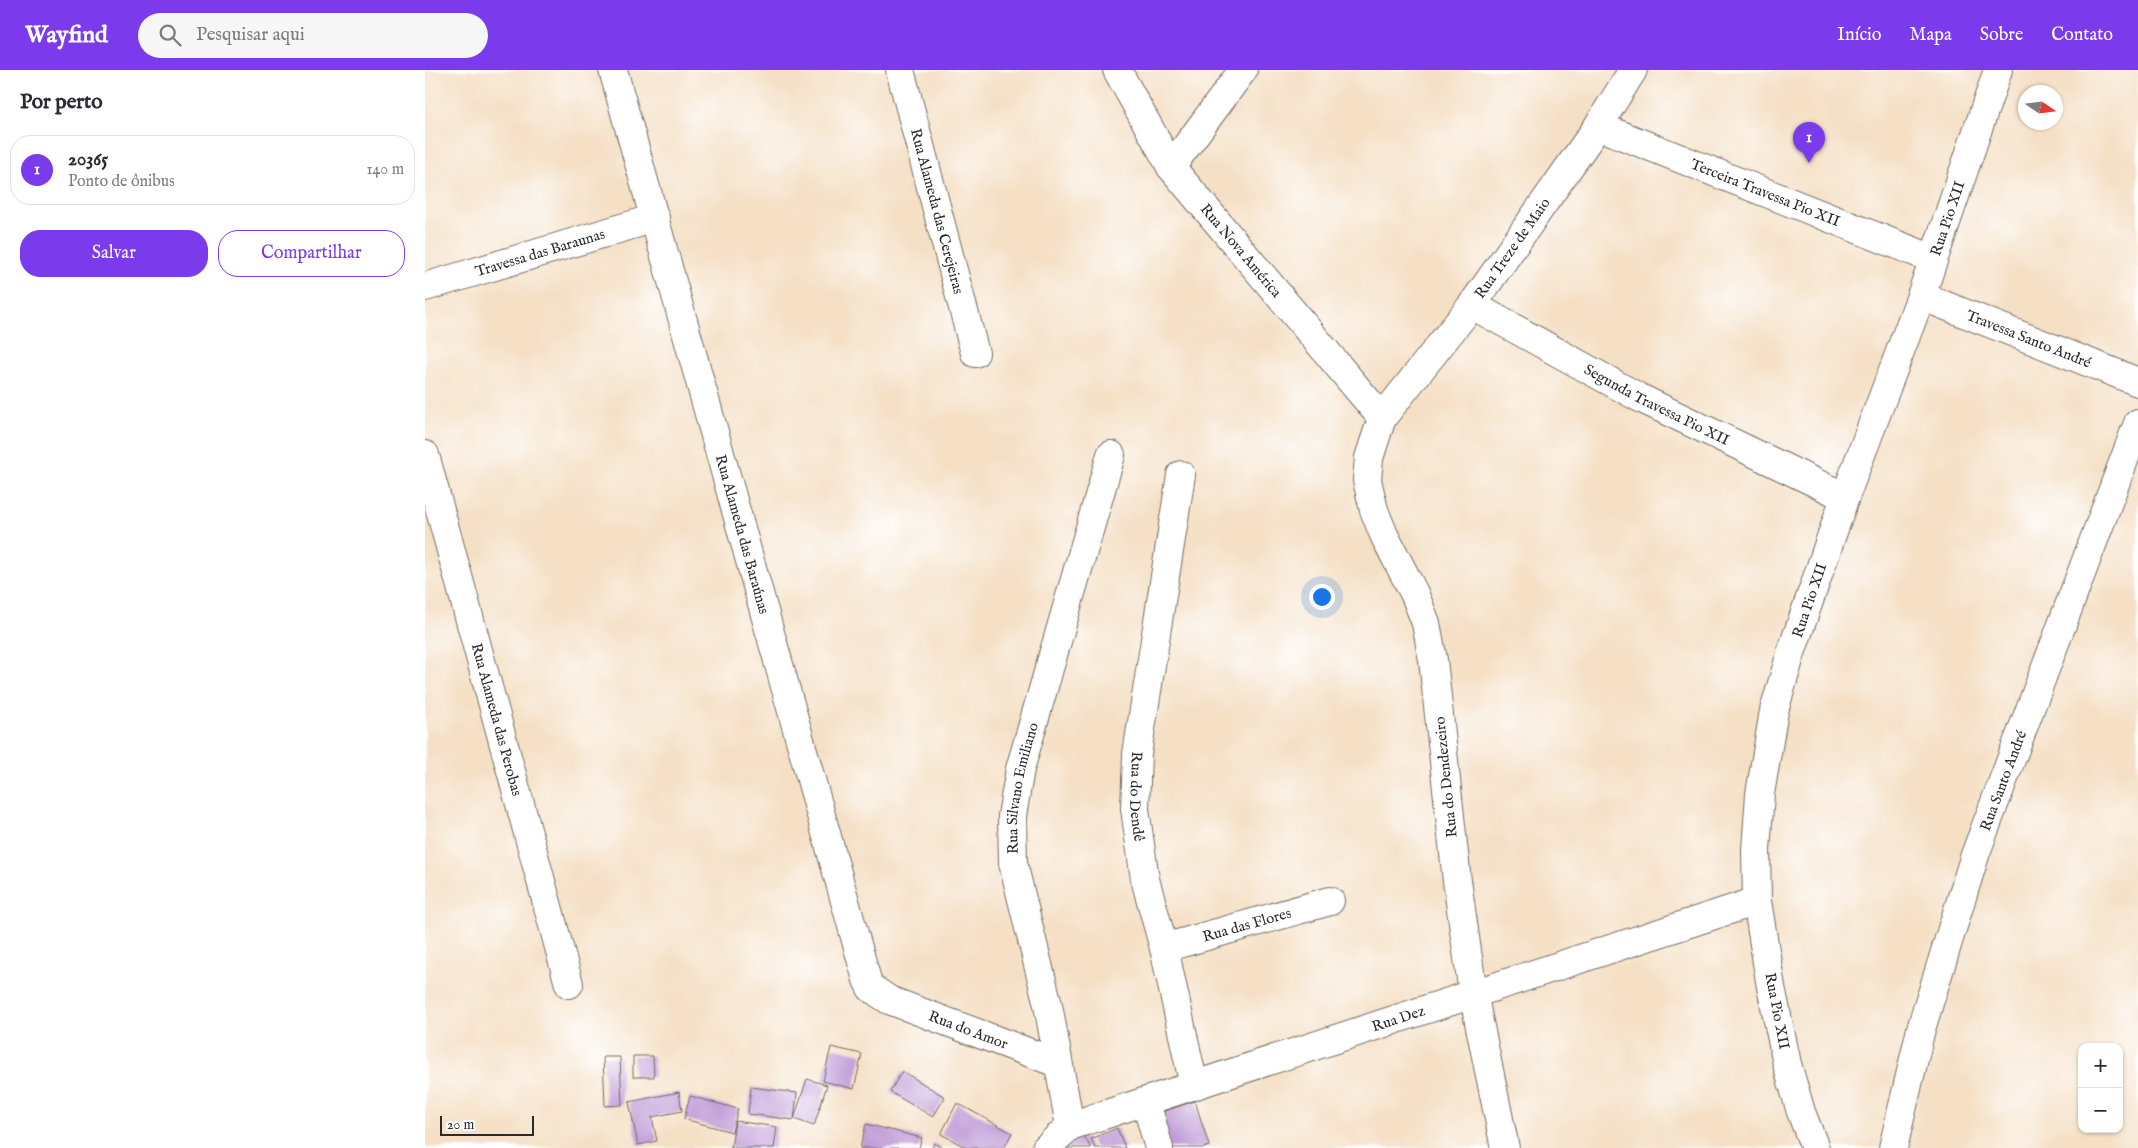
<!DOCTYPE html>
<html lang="pt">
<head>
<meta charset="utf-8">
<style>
	:root { --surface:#fff; --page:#f7f7f7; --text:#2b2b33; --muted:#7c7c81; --line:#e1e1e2; --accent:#7c3aed }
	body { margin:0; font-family:"IM FELL English",serif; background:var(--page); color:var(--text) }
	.controls { position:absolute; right:15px; bottom:15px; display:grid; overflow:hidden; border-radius:10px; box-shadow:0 1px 4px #0004 }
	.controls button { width:45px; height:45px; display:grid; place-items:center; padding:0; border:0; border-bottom:1px solid var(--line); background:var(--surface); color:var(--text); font:25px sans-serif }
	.compass { position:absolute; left:1593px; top:15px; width:45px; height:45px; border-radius:50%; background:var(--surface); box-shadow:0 1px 4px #0004; rotate:103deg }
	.scale { position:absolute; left:15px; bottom:12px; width:94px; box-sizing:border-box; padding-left:5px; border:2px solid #2b2b2b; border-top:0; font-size:14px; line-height:18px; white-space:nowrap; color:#2b2b2b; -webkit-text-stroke:4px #fff; paint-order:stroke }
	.you { position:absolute; left:896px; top:526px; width:18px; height:18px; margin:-12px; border:4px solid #fff; border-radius:50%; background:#1a73e8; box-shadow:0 0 0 8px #1a73e833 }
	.badge { display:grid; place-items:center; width:32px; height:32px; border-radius:50%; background:var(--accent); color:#fff; font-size:16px; font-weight:700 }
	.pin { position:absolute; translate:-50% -41px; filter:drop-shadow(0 1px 2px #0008) }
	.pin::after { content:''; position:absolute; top:26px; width:18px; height:15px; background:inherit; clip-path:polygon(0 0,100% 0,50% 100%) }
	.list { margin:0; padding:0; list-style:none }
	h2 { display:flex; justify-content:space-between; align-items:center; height:65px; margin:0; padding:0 20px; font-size:21px }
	h2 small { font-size:16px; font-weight:400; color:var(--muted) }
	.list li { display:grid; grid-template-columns:32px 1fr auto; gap:15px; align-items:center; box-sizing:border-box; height:70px; margin:0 10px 10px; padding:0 10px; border:1px solid var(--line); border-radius:20px }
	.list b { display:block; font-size:19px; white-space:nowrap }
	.list p { margin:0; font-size:16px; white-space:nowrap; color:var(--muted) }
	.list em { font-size:16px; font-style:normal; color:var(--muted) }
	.actions { display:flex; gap:10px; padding:15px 20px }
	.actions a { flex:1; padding:11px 0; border:1px solid var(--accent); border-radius:20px; text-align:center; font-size:18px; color:var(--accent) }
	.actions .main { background:var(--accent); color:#fff }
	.icon { flex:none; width:28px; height:28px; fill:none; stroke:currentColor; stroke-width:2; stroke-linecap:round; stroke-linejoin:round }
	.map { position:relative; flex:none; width:1713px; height:1078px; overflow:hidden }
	header { display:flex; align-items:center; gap:30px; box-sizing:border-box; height:70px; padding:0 25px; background:var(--accent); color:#fff }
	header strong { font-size:24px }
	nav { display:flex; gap:28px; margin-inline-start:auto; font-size:18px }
	.search { width:350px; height:45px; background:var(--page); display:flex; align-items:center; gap:12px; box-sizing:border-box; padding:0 18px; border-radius:28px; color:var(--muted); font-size:19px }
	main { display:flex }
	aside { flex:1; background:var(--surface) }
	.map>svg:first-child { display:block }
	.building { fill:#c19cd8 }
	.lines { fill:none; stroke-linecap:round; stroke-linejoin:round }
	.minor-casing { stroke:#726a61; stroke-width:30 }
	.minor { stroke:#fff; stroke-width:28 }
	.labels { text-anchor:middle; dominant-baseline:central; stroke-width:5; stroke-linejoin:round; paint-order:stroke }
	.street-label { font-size:15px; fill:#2b2b2b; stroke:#fff }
</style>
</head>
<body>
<header>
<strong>Wayfind</strong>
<div class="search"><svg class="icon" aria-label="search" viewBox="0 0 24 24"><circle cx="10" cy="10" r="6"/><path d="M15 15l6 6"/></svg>Pesquisar aqui</div>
<nav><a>Início</a><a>Mapa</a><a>Sobre</a><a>Contato</a></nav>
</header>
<main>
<aside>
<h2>Por perto<small></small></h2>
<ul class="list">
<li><span class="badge">1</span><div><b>20365</b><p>Ponto de ônibus</p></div><em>140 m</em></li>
</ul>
<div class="actions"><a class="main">Salvar</a><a>Compartilhar</a></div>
</aside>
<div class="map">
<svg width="1713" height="1078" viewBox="0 0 1713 1078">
	<rect width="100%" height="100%" fill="#fff"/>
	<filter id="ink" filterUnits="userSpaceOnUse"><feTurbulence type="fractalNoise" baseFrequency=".02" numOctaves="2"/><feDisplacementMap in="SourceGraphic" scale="10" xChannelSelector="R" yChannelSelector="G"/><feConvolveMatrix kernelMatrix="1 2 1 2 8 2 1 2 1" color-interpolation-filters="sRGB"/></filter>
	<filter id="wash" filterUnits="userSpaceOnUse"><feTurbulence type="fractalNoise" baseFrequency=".0096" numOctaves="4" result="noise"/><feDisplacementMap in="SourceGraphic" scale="20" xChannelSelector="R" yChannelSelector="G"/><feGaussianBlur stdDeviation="1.12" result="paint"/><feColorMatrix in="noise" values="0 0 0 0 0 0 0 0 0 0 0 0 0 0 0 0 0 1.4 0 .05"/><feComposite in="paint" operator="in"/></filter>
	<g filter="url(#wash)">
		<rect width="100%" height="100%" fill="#f5e0c6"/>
		<g id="blocks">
			<g class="building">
				<path d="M406,977l31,7 -8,35 -31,-8z"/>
				<path d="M208,986h20l1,21h-21z"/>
				<path d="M178,987h17l2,48 -17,1z"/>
				<path d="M477,1001l43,26 -12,20 -43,-25z"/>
				<path d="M382,1009l20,6 -13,41 -20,-7z"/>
				<path d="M326,1017l46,6 -3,27 -46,-6z"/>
				<path d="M254,1022l3,19 -30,6 5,24 -19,4 -9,-43z"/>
				<path d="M265,1026l48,13 -3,12 42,6 -3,21h-43l4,-27 -3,11 -48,-13z"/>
				<path d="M770,1031l14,45 -6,2h-37l-10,-34z"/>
				<path d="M532,1033l55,30 -8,15h-37l-26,-14z"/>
				<path d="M441,1054l56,14 -3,10h-59z"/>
				<path d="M692,1058l8,20h-30l-4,-9z"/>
				<path d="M656,1061l10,17h-29z"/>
				<path d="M509,1073l8,5h-10z"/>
			</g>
		</g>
	</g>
	<g filter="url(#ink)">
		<use href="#blocks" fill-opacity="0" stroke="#726a61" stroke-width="1"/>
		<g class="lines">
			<g class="minor-casing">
				<g id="minor">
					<path id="s1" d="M188,0l254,910 4,8 18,12 168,63"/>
					<path id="s2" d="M475,0l75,283"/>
					<path id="s3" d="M692,0l54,97 211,251"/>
					<path id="s4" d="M1173,56l335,133"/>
					<path d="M746,97l72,-97"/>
					<path id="s5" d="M0,217l230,-69"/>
					<path id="s6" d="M1496,226l217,86"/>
					<path id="s7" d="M1047,235l168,93 205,99"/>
					<path id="s8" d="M0,385l144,529"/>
					<path id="s9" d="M756,405l-44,279 -2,55 10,70 19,69 30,138"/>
					<path id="s10" d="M739,878l166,-47"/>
					<path d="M721,1032l13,46"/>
					<path id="s11" d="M645,1056l-22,-121 -35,-142 -1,-47 8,-47 91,-314"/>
					<path id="s12" d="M621,1078l24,-22 687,-225"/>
					<path id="s13" d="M1080,1078l-32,-155 -16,-112 -24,-221 -7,-37 -11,-28 -31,-60 -10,-25 -7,-30 2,-22 13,-40 90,-113 126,-179 35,-56"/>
					<path id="s14" d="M1390,1078l-14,-36 -14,-48 -16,-77 -14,-86 -1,-51 4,-56 14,-83 17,-58 54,-156 76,-201 77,-226"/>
					<path id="s15" d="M1468,1078l28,-119 54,-174 163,-432"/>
				</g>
			</g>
			<use href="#minor" class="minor"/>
		</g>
	</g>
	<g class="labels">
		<g class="street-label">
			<text stroke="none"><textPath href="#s4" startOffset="180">Terceira Travessa Pio XII</textPath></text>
			<text stroke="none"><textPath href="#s2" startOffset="146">Rua Alameda das Cerejeiras</textPath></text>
			<text stroke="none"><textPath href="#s14" startOffset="968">Rua Pio XII</textPath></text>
			<text stroke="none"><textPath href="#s13" startOffset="965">Rua Treze de Maio</textPath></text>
			<text stroke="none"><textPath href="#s3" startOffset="220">Rua Nova América</textPath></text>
			<text stroke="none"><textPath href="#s5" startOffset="120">Travessa das Baraunas</textPath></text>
			<text stroke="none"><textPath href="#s6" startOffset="116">Travessa Santo André</textPath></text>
			<text stroke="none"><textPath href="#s7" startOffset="210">Segunda Travessa Pio XII</textPath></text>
			<text stroke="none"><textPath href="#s1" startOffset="482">Rua Alameda das Baraúnas</textPath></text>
			<text stroke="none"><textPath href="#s14" startOffset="562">Rua Pio XII</textPath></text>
			<text stroke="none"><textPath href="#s8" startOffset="274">Rua Alameda das Perobas</textPath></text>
			<text transform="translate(1021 707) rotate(-96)">Rua do Dendezeiro</text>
			<text stroke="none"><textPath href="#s15" startOffset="384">Rua Santo André</textPath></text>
			<text stroke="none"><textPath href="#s11" startOffset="345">Rua Silvano Emiliano</textPath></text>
			<text stroke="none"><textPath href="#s9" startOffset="325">Rua do Dendê</textPath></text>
			<text stroke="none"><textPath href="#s10" startOffset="86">Rua das Flores</textPath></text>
			<text transform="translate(1352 941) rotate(79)">Rua Pio XII</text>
			<text stroke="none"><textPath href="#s12" startOffset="378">Rua Dez</textPath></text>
			<text stroke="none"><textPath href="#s1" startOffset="1060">Rua do Amor</textPath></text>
		</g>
	</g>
</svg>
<div class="controls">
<button>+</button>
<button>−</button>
</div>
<svg class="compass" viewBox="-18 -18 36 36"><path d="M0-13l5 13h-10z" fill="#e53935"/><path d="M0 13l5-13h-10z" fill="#7c7c81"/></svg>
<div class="scale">20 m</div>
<div class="you"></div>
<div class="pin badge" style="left:1384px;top:93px">1</div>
</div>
</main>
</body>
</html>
